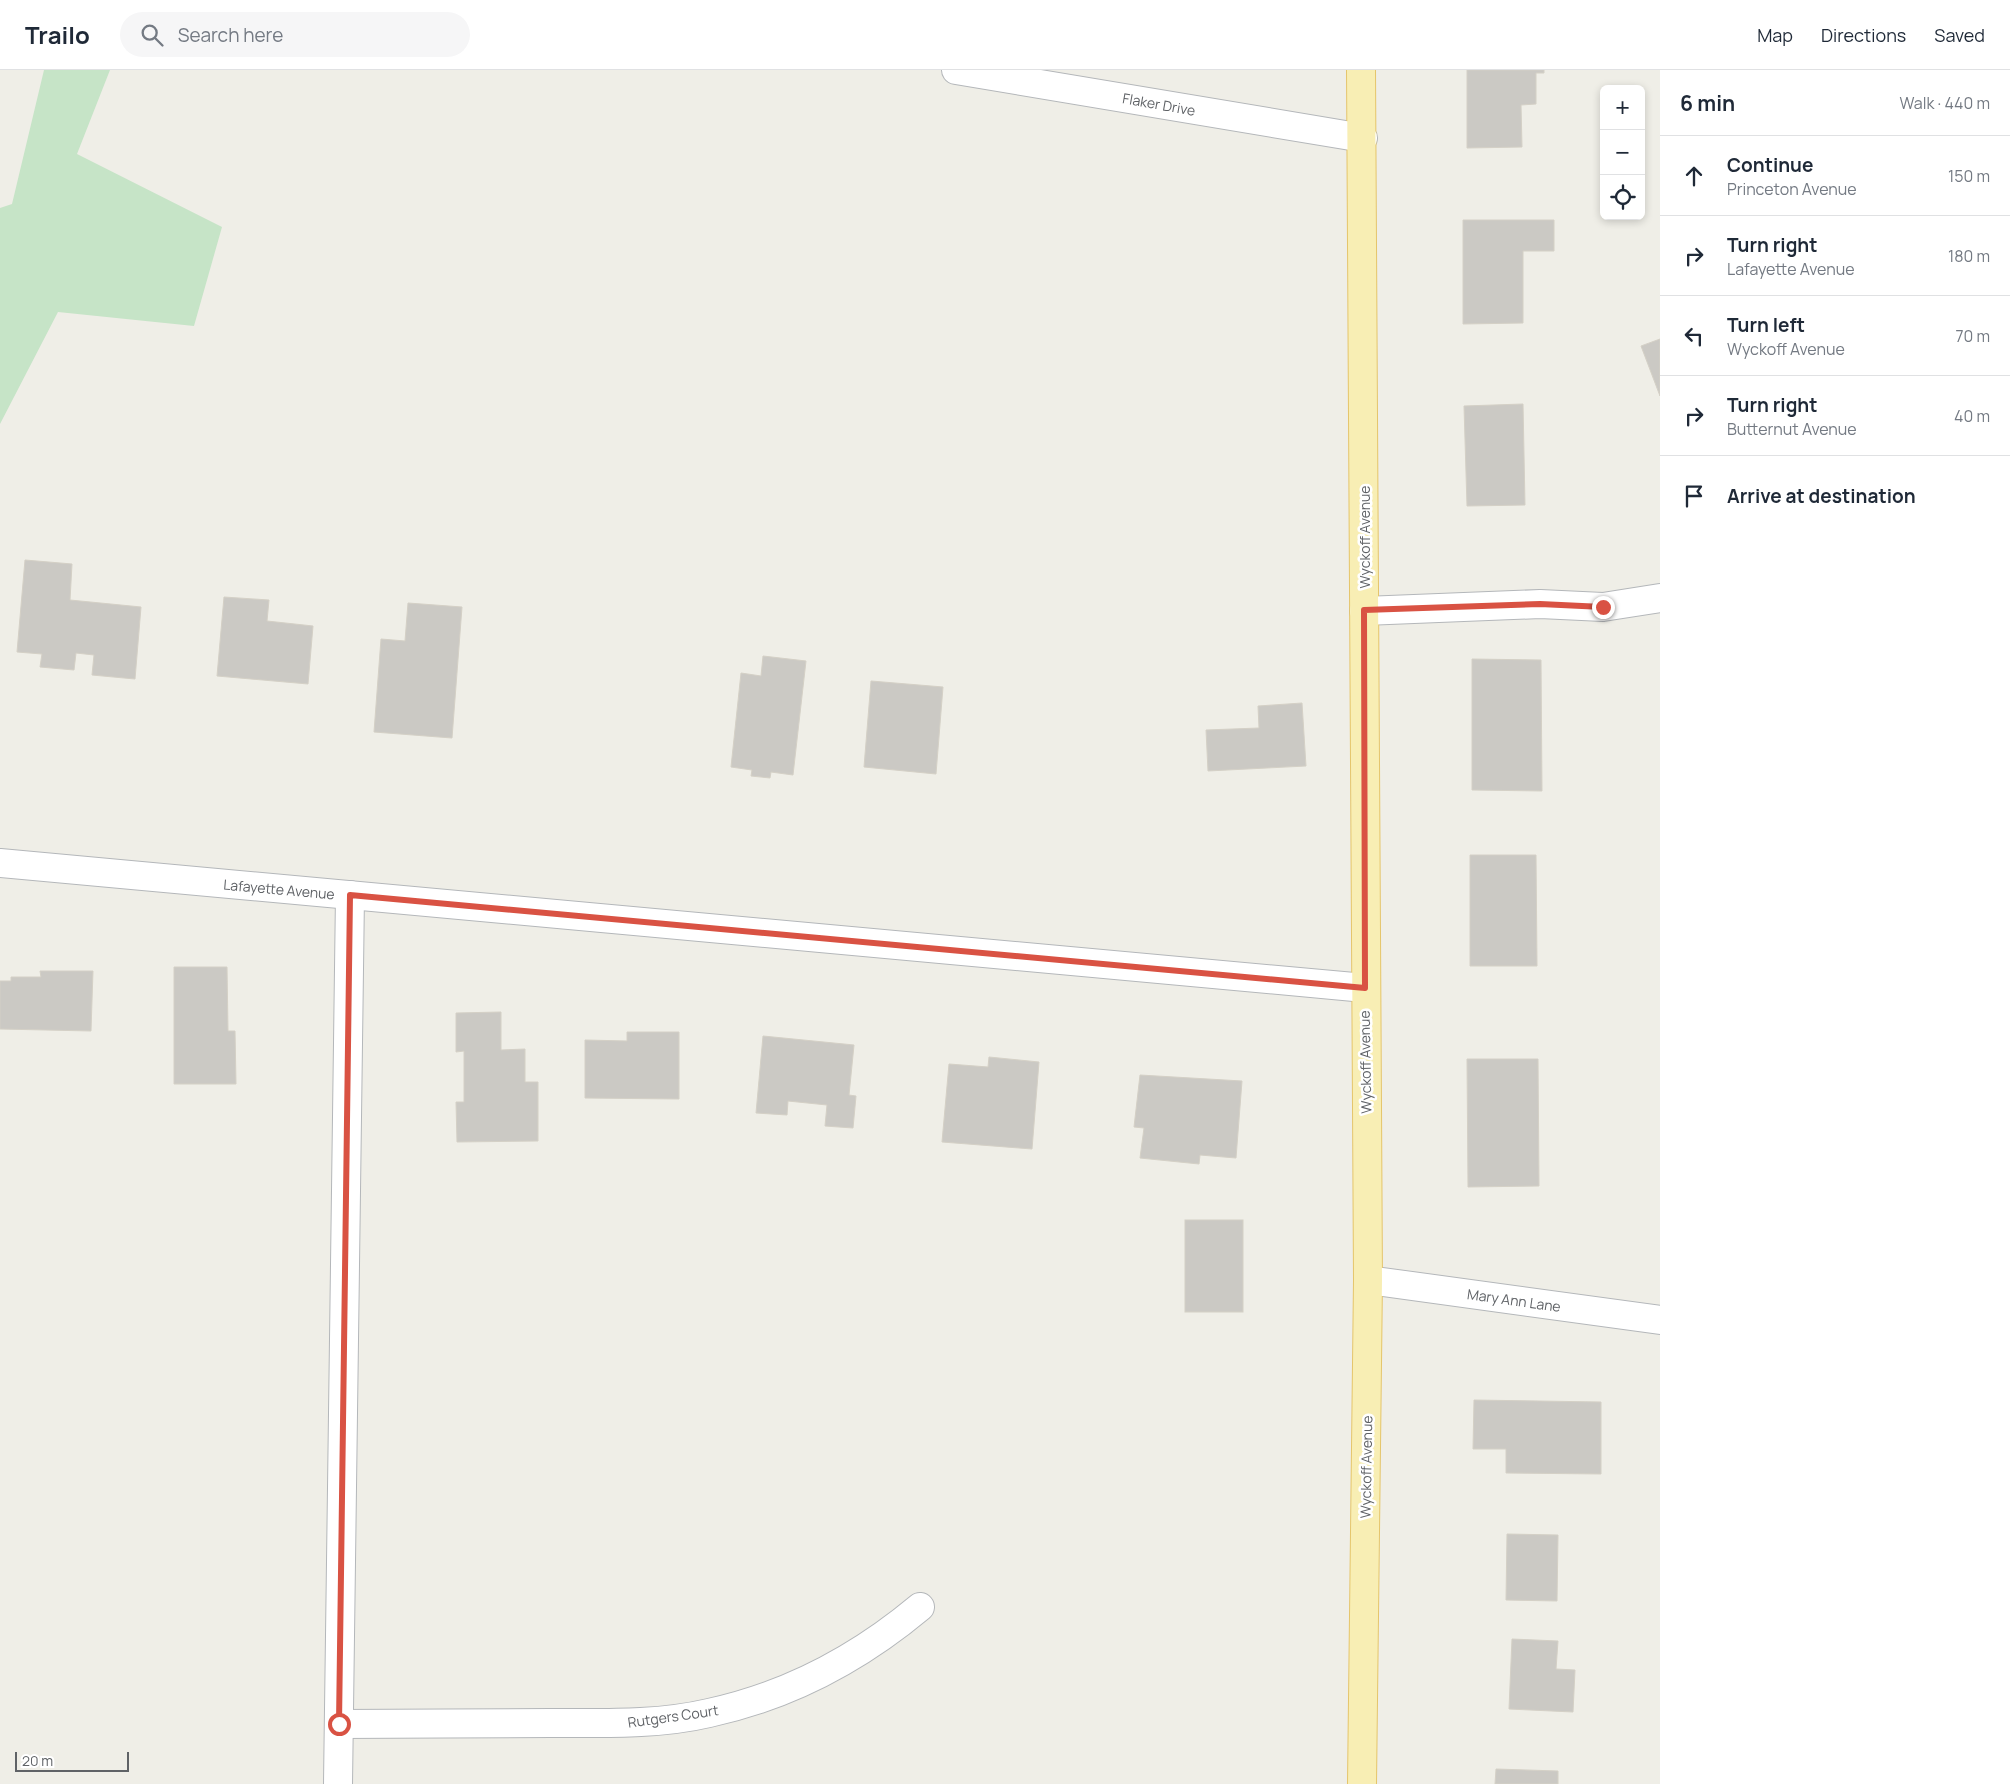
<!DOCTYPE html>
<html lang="en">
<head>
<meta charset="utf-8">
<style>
	:root { --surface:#fff; --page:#f6f6f7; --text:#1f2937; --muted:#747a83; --line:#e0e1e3 }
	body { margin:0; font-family:Manrope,sans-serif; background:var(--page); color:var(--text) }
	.controls { position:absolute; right:15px; top:15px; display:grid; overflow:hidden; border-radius:8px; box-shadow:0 2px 8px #0003 }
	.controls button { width:45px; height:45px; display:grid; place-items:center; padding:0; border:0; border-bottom:1px solid var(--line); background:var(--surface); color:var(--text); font:25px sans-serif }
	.scale { position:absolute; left:15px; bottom:12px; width:114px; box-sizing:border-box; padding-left:5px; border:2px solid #5f6266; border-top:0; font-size:14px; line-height:18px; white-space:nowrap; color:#5f6266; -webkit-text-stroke:4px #fff; paint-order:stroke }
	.stop { position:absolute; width:15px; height:15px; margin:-11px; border:4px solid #d95243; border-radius:50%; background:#fff }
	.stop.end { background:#d95243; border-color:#fff; box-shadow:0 1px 5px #0008 }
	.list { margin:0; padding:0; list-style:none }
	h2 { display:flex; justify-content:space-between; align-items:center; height:65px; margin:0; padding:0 20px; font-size:21px }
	h2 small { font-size:16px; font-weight:400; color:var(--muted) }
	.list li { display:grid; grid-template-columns:32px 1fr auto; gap:15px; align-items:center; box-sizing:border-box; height:80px; padding:0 20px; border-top:1px solid var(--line) }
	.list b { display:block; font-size:19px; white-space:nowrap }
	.list p { margin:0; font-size:16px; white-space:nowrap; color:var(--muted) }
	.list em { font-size:16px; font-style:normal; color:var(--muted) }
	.icon { flex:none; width:28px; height:28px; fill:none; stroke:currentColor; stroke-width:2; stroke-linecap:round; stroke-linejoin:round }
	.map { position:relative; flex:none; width:1660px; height:1714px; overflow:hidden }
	header { display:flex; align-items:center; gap:30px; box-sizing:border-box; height:70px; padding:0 25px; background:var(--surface); border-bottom:1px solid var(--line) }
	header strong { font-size:24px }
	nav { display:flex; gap:28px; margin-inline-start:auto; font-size:18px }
	.search { width:350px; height:45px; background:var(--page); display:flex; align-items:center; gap:12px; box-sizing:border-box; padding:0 18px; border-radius:28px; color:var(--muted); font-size:19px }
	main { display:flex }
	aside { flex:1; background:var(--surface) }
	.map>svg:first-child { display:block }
	.green { fill:#c6e4c7 }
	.building { fill:#cbc9c4; stroke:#d4d0c6 }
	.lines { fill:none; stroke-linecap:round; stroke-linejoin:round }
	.minor-casing { stroke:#b4b7ba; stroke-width:30 }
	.major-casing { stroke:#e5c56b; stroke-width:30 }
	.minor { stroke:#fff; stroke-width:28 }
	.major { stroke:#f8eeb4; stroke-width:28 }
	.route { stroke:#d95243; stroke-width:6 }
	.labels { text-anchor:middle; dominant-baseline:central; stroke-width:5; stroke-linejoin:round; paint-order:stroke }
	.street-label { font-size:14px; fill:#5f6266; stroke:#fff }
</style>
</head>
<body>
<header>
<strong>Trailo</strong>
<div class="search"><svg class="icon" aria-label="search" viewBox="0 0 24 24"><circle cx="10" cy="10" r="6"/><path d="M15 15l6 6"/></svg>Search here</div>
<nav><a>Map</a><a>Directions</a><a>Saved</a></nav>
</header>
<main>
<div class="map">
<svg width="1660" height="1714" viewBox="0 0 1660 1714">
	<rect width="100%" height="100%" fill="#efeee7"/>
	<path class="green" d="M44,0h66l-33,84 145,73 -28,99 -136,-14 -58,112v-216l12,-4z"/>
	<g class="building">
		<path d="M1467,0h77v3h-8v31l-15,1 1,42 -55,1z"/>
		<path d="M1463,150h91v31h-31v72l-60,1z"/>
		<path d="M1660,269v57l-19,-50z"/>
		<path d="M1523,334l2,101 -58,1 -3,-100z"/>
		<path d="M25,490l47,4 -2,36 71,7 -6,72 -43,-4 2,-20 -18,-2 -2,17 -34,-3 2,-13 -25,-2z"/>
		<path d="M224,527l45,3 -2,21 46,5 -5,58 -91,-8z"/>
		<path d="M408,533l54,4 -10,131 -78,-6 7,-93 24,2z"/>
		<path d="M763,586l43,5 -13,114 -22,-3 -1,6 -19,-2 1,-6 -21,-3 10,-94 20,3z"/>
		<path d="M1472,589l69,1 1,131 -70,-1z"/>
		<path d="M871,611l72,6 -7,87 -72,-7z"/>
		<path d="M1302,633l4,63 -98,5 -2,-41 53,-2 -1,-22z"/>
		<path d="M1470,785h66l1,111h-67z"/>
		<path d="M174,897h53l1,64h7l1,53h-62z"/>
		<path d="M40,901h53l-2,60 -91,-2v-48h11v-4h30z"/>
		<path d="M501,942v38l24,-1v33h13v59l-81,1 -1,-40h8v-51l-8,1v-39z"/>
		<path d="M627,962h52v67l-94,-1v-58l42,1z"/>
		<path d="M763,966l91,9 -5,50 7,1 -3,32 -28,-2 2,-21 -39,-4 -1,14 -31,-2z"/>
		<path d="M989,987l50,5 -7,87 -90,-7 7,-78 39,3z"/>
		<path d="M1467,989h71l1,127 -71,1z"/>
		<path d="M1140,1005l102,6 -6,77 -36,-3 -1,9 -59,-6 4,-30 -10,-1z"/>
		<rect x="1185" y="1150" width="58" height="92"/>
		<path d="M1474,1330l127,2v72l-95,-1v-24h-33z"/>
		<path d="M1507,1464l51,1 -1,66 -51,-1z"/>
		<path d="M1512,1569l46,2 -2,28 19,1 -2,42 -64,-3z"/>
		<path d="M1496,1699l62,2v13h-63z"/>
	</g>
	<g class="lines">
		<g class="minor-casing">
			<g id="minor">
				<path d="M956,0l407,68"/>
				<path d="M1364,541l176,-7 63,3 57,-9"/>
				<path d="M0,793l1365,125"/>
				<path d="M1368,1210l292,40"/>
				<path d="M339,1654c71,0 141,-1 212,-1 53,0 107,2 158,-10 79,-17 150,-55 211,-106"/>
				<path d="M338,1714l12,-889"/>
			</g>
		</g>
		<g class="major-casing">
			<path id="major" d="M1361,0l7,1210 -6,504"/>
		</g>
		<use href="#minor" class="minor"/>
		<use href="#major" class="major"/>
	</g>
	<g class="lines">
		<path class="route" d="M339,1654l11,-829 1015,93 -1,-378 176,-6 63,3"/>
	</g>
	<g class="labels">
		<g class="street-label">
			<text transform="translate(1159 34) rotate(10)">Flaker Drive</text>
			<text transform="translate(1364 467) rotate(-90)">Wyckoff Avenue</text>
			<text transform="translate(279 819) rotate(5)">Lafayette Avenue</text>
			<text transform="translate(1365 992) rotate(-91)">Wyckoff Avenue</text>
			<text transform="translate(1514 1230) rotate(8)">Mary Ann Lane</text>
			<text transform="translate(1366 1397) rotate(-89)">Wyckoff Avenue</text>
			<text transform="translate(673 1646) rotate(-8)">Rutgers Court</text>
		</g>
	</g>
</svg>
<div class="controls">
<button>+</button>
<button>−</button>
<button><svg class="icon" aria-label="locate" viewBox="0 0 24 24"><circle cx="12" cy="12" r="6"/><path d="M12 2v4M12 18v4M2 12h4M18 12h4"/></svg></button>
</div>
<div class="scale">20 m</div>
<div class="stop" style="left:339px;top:1654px"></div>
<div class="stop end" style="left:1603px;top:537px"></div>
</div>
<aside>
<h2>6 min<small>Walk · 440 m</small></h2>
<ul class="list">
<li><svg class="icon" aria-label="ahead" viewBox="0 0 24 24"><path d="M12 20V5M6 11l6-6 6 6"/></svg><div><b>Continue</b><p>Princeton Avenue</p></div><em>150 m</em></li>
<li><svg class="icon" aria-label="right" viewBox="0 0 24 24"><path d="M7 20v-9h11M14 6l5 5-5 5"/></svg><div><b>Turn right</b><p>Lafayette Avenue</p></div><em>180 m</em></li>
<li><svg class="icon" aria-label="left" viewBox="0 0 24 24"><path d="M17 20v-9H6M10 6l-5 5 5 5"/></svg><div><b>Turn left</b><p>Wyckoff Avenue</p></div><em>70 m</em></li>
<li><svg class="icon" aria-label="right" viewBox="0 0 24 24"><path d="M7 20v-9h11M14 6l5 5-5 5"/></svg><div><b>Turn right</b><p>Butternut Avenue</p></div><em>40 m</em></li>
<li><svg class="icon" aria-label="arrive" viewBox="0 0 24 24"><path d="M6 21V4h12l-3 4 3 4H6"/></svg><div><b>Arrive at destination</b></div></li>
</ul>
</aside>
</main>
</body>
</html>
